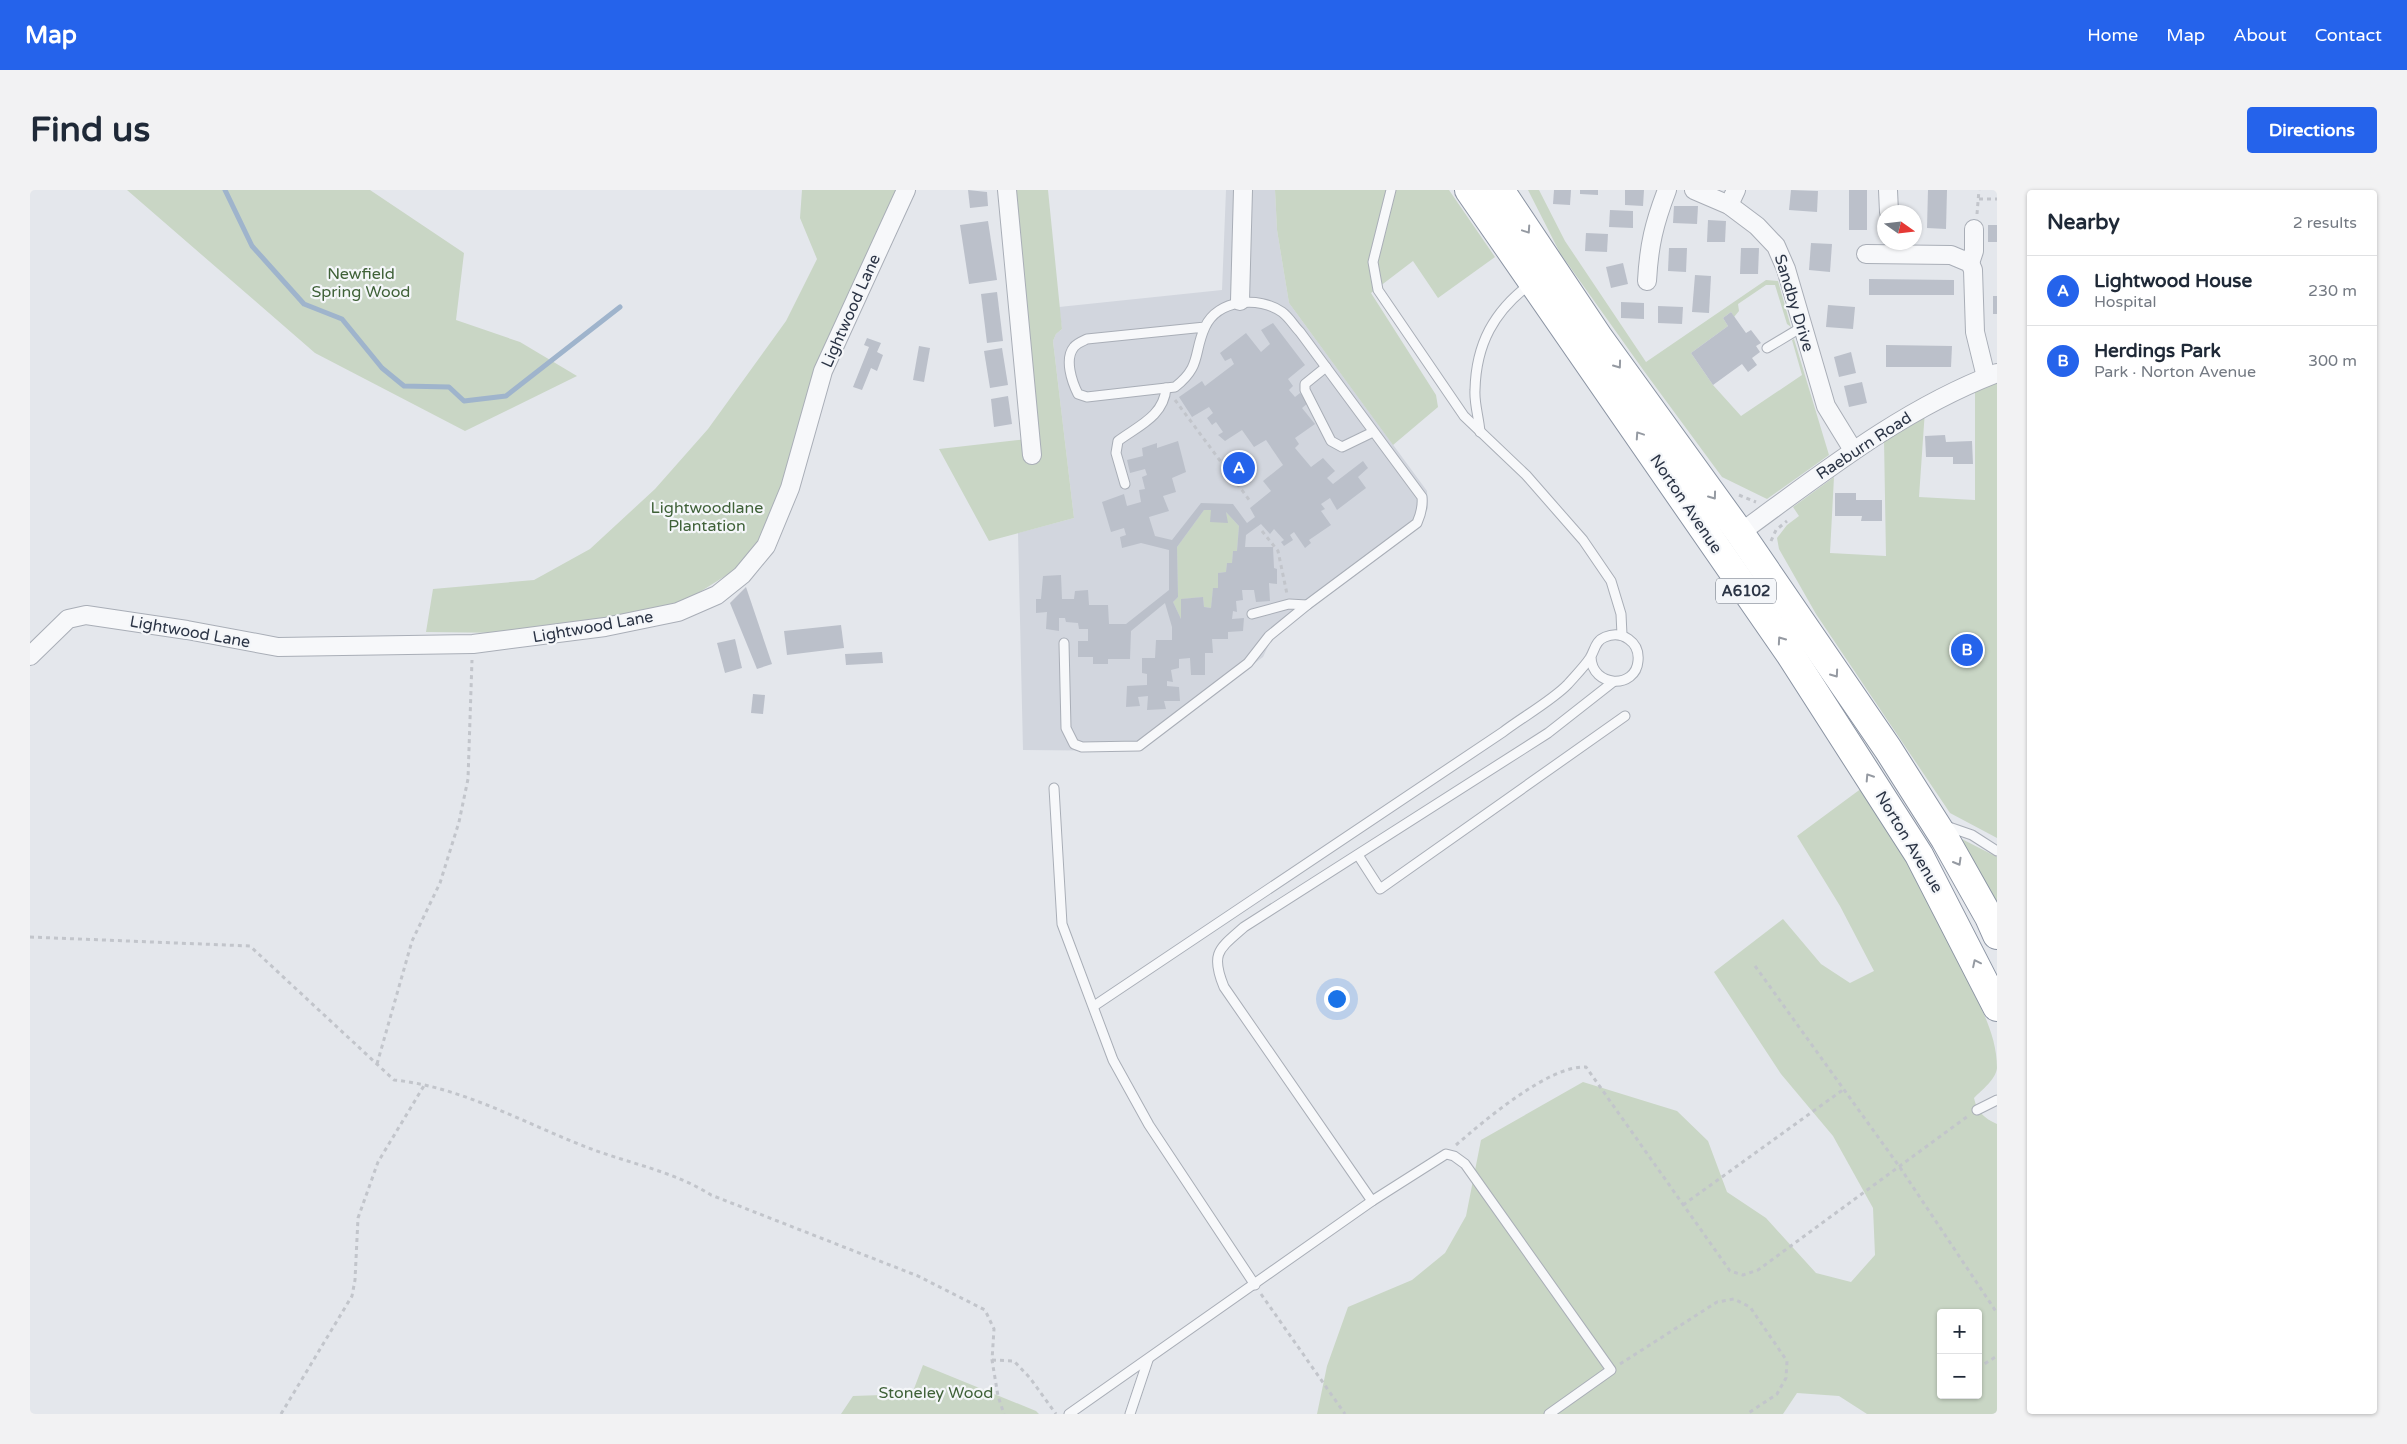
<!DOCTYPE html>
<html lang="en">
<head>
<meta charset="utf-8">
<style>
	:root { --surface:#fff; --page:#f2f2f3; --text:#1f2937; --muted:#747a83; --line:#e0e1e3; --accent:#2563eb }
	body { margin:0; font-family:"Varela Round",sans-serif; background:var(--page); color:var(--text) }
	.controls { position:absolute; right:15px; bottom:15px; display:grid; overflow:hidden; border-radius:5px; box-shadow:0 1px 4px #0004 }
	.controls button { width:45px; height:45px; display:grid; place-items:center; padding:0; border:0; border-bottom:1px solid var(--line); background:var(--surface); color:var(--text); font:25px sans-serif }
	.compass { position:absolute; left:1847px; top:15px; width:45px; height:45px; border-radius:50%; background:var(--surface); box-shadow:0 1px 4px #0004; rotate:104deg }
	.you { position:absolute; left:1306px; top:808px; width:18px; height:18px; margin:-12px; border:4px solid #fff; border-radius:50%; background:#1a73e8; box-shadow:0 0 0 8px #1a73e833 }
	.badge { display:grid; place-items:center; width:32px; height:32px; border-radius:50%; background:var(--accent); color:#fff; font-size:16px; font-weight:700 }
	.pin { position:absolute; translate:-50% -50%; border:2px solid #fff; box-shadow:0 1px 5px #0006 }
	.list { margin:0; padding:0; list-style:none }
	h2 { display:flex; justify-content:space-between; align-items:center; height:65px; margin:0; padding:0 20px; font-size:21px }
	h2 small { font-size:16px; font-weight:400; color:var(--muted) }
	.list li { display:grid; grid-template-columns:32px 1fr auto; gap:15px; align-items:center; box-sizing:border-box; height:70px; padding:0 20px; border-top:1px solid var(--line) }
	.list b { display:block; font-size:19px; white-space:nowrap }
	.list p { margin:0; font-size:16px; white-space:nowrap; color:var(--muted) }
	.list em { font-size:16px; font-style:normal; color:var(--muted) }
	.map { position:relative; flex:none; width:1967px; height:1224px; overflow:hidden; border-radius:5px }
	header { display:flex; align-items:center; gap:30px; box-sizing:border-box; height:70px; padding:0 25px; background:var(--accent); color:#fff }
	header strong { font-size:24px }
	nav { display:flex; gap:28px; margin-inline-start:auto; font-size:18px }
	.intro { display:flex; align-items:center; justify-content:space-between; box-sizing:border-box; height:120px; padding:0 30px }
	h1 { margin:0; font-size:35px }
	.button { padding:12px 22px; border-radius:5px; background:var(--accent); color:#fff; font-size:18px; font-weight:700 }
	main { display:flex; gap:30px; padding:0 30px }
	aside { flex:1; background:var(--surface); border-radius:5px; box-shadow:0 1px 4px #0004 }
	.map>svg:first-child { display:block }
	.built { fill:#d2d6de }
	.green { fill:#c9d6c5; fill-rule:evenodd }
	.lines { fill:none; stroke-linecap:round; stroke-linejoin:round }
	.stream { stroke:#9fb4cc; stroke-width:5 }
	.building { fill:#bbc0ca; fill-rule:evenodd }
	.service-casing { stroke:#a9aeb7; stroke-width:11 }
	.minor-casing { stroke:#a9aeb7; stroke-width:20 }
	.trunk-casing { stroke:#8b94a3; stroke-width:30 }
	.path { stroke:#c2c5cb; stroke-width:3; stroke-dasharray:4 4; stroke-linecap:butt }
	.service { stroke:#f7f8fa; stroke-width:9 }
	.minor { stroke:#f7f8fa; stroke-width:18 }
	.trunk { stroke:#fff; stroke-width:28 }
	.oneway { stroke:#959aa2 }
	.labels { text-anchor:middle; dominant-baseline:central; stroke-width:4.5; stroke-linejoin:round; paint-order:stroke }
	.shield { fill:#f4f6f9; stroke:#676e7b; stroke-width:1 }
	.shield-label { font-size:15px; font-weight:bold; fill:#2b3445 }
	.park-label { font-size:16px; fill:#3f6138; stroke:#f4f6f9 }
	.street-label { font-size:16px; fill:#2b3445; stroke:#f4f6f9 }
</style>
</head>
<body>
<header>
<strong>Map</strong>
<nav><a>Home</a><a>Map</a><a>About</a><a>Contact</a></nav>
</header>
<div class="intro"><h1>Find us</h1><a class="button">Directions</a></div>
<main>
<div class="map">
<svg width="1967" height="1224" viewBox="0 0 1967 1224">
	<rect width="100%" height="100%" fill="#e4e7ec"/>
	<path class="built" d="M1196,0h49l2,40 12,73 138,188 1,17 -7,15 -149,115 -9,19 -126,94 -114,-1 -5,-217 56,-15 -21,-177 3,-7 6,-5 -3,-22 163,-17z"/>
	<g class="green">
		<path d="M97,0h243l94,63 -8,67 64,22 57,34 -112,55 -150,-78z"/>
		<path d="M772,0h95l-126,332 -22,39 -73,46 -154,26 -96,-1 7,-43 101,-9 56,-31 65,-60 53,-60 78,-108 31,-62 -17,-41z"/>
		<path d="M982,0h36l14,139 -6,5 -3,7 21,177 -85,23 -50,-92 89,-10z"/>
		<path d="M1245,0h174l46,67 -57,41 -25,-37 -42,32 65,102 2,12 -45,38 -104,-142 -12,-73z"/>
		<path d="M1498,0h11l26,51 81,121 120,-82 12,1 13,46 -4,-3 -12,-39h-9l-28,19 1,7 -5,6 -3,-5 -8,6 5,8 -37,27 22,32 28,31 61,-41 -10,-35 2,-1 35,116 -62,44 -45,-22 -78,-106 -84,-118z"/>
		<path d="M1967,192v456l-47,-25 -134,-199 -37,-65 -2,-11 10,-13 12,-9 -6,-9 41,-30 -4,76 56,3 -2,-117 41,-29 -6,87 56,3v-109z"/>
		<path d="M1174,320h7l16,13 -1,-11 13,14 -2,25h-4l-1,12h-5l-1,9 -8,1v15l-5,1 -2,19 -7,-1 -1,-10 -21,2 -1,20 -8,-17 5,-5 -1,-50z"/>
		<path d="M1832,598c44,65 81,132 112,204 11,24 23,48 23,76 -1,11 -15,22 -23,30 3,14 10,20 23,26v290h-130l-28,-18 -42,-3 -14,21h-466l10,-48 21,-59 64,-27 33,-27 21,-37 15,-76 102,-58 94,29 31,30 19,51 39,26 50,55 35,9 24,-27 -2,-47 -40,-72 -52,-62 -67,-102 69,-53 38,45 29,19 24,-12 -34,-65 -43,-70zM1911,1123h37v82h-37z"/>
		<path d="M1926,646l41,21v58z"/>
		<path d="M893,1175l113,46 3,3h-198l12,-18 59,-2z"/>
	</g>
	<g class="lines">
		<path class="stream" d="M195,0l27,56 52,58 38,15 40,49 22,18 45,1 15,14 42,-5 114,-89"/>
	</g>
	<g class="building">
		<path d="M938,0l19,2 1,14 -18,2z"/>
		<path d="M1524,0h17l-1,15 -17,-1z"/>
		<path d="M1550,0h18v5l-18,-1z"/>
		<path d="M1595,0h19l-1,16 -18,-1z"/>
		<path d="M1761,0l27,1 -1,21 -28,-2z"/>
		<rect x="1819" y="0" width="18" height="40"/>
		<path d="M1898,0h19l-1,39 -19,-1z"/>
		<path d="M1644,16h24l-1,18 -24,-1z"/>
		<path d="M1580,20l23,1v17l-24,-1z"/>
		<path d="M1678,30l18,1 -1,21h-18z"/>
		<path d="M958,31l9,59 -28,4 -9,-59z"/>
		<rect x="1958" y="35" width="9" height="17"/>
		<path d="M1556,43l22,1 -1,18 -22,-1z"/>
		<path d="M1781,53l21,1 -2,28 -21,-2z"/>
		<path d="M1639,58h18l-1,24 -18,-1z"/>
		<path d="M1711,58h18l-1,26h-18z"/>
		<path d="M1593,73l5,21 -17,4 -5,-21z"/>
		<path d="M1665,85l16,1 -2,37 -17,-1z"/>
		<path d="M1839,89l85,1v15h-85z"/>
		<path d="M967,102l6,49 -16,2 -6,-49z"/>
		<rect x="1963" y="106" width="4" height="18"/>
		<path d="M1591,112l23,1v16l-23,-1z"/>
		<path d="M1798,115l27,2 -2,22 -27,-2z"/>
		<path d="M1628,116l25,1 -1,17 -24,-1z"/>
		<path d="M1701,122l15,21 5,-3 10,13 -5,3 4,6 -8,6 5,7 -9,7 -6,-8 -29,21 -22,-32 37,-27 -5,-8z"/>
		<path d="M1243,133l32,42 -17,14 5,7 -4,4 6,7 5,-4 8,10 -6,5 13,16 -20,14 4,6 -4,4 16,19 12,-9 12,13 -8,7 6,6 30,-23 5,7 -10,9 8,11 -29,22 -7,-12 -9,6 4,5 -4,2 10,14 -22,15 2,3 -6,5 -11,-16 -4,3 3,5 -9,6 -3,-4 3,-2 -10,-11 -4,5 -9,-10 -15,11 -1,12h28l1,21 3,1v15l-8,-1 1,18 -14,1 -2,-12h-12l1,10 -7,1 1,11 -4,-1 -1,8 12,-1 -1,13 -15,1v7h-16l1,14h-8v22h-14l-1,-17 -11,1v9l-8,2 2,12 -6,-1v5l12,1 1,14h-16l2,8 -19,1 1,-14 -10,1 2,9 -14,1 1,-21 20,-1v-11l-5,-1v-15h13l1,-18h16v-13l-7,-24 -34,28 -1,28h-22v5h-15v-7h-15v-16h10v-12h-9l-1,-6 -12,-1 -1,-4h-6v13l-13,-2 1,-17 -11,1v-14h5l2,-23 18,-1 1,24h12l1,-8 13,-1 1,15h19l1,19h17l43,-34v-40l-28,-7 -19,5 -2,-11 6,-2 -2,-7 -13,4 -9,-30 22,-8 3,12 14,-4 -2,-12 6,-1 -3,-12 5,-2 -2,-6 -15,4 -3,-13 16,-4 -1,-8 15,-5v5l21,-7 8,31 -14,6 4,14 -13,4 6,15 -20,6 6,19 17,4 29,-37 32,1 14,19 8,-6 -5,-9 21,-17 -8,-10 20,-16 -17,-25 -12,7 -12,-17 -17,11 -7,-6 5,-3 -7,-10 -4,3 -5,-7 6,-5 -4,-6 -17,10 -13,-20 23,-16 3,5 29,-22 -3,-6 -6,3 -5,-8 26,-20 15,19 9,-8 -9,-14zM1174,320h7l-1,12 18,1 -2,-11 13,14 -2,25h-4l-1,12h-5l-1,9 -8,1v15h-5l-2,20 -7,-1 -1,-10 -22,2v20l-8,-17 5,-5 -1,-50z"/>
		<path d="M837,148l14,5 -4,9 6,3 -6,16 -6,-3 -9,22 -9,-3 16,-40 -5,-2z"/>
		<path d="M1856,155l66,1 -1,21h-65z"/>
		<path d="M889,156l11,2 -6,34 -11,-2z"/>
		<path d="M972,158l6,37 -18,3 -6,-37z"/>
		<path d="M1821,162l5,21 -17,4 -5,-20z"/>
		<path d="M1832,192l5,21 -18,4 -5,-21z"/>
		<path d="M978,206l4,28 -18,3 -3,-28z"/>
		<path d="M1915,245l1,7 26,-1 1,23h-20v-7h-27l-1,-21z"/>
		<path d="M1805,303h21v7h26v21h-21l1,-5h-27z"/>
		<path d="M716,397l26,77 -15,5 -27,-66z"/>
		<path d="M811,435l3,23 -57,7 -3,-24z"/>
		<path d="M705,449l7,29 -17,5 -8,-30z"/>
		<path d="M852,462l1,11 -37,2 -1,-11z"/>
		<path d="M723,504l12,1 -2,19 -12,-1z"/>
	</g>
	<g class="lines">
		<g class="service-casing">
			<g id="service">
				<path d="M1361,0l-18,72 5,28 86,126 62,59 57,65 28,41 10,33 1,21"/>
				<path d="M1737,158l35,-21"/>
				<path d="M1296,177l-21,17v6l26,51 11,6 31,-15"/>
				<path d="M1450,242c-1,-14 -6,-29 -5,-42 1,-46 19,-79 55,-106"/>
				<path d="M1095,294l-9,-31 2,-12c20,-15 46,-25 48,-53"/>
				<path d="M1222,424l37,-10 18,1"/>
				<path d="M1034,453l2,85 8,16 8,3 57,-1 109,-83 21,-27 38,-31 110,-82c4,-9 6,-16 5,-26l-122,-165c-6,-6 -11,-15 -18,-20 -23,-16 -64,-13 -77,15 -12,26 -3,39 -30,60l-88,10 -9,-3c-6,-12 -14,-35 -4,-47 3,-4 9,-6 13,-8l118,-12"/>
				<path d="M1024,598l8,136 51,136 36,65 106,160"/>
				<path d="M1916,636l26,9 25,16"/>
				<path d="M1328,665l22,34 245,-173"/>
				<path d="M1064,816l409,-274c18,-14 50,-32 65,-48 7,-8 16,-17 22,-26 5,-8 5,-17 15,-21 17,-7 35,5 33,24 -2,28 -46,27 -47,-4"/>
				<path d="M1947,920l20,-10"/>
				<path d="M1342,1011l-148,-214c-14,-34 -5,-38 20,-60l304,-194 65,-51"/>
				<path d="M1039,1224l303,-213 74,-47 8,2 11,8 146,206 -62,44"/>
				<path d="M1100,1224l18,-54"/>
			</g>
		</g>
		<g class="minor-casing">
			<g id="minor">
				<path d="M977,0l25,265"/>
				<path d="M1664,0l35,15 28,21 19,20 10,23 40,137 27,44"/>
				<path d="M1858,0l1,22"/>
				<path d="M1699,15l7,-15"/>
				<path d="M1836,64l85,1 19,8 3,7 2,62 11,45"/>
				<path d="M1940,73l4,-12v-22"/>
				<path d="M1617,91c2,-36 7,-57 20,-91"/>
				<path d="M1210,111l3,-111"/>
				<path d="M1710,343c81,-59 162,-124 257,-160"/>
				<path d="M0,466l38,-37 18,-4 101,15 91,17 195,-3 132,-17 73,-15 39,-17 25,-20 24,-29 24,-58 33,-117 83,-181"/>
			</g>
		</g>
		<g class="trunk-casing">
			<g id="trunk">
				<path d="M1439,0l321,464 129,201 78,152"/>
				<path d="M1470,0l99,148 141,195 148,216 57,90 44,78 8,18"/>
			</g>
		</g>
		<g class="path">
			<path d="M1949,9h18"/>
			<path d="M1947,24l2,-24"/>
			<path d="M1145,210l75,101"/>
			<path d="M1709,305l17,7"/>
			<path d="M1232,341l16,20 9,43"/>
			<path d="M1741,351l5,-11 11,-9"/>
			<path d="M0,747l220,9 144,134c70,7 135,46 200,70 39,14 83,23 117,45l207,81 67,34 9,19 -2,31 6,36 6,18"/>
			<path d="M1725,776l144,200 98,147"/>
			<path d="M347,874l35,-123 28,-58 19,-61 9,-43 4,-119"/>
			<path d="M1426,955c28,-24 93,-80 130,-78l144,204 13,4 15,-5 210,-154"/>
			<path d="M1653,1015l161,-116"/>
			<path d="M1231,1104l84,120"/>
			<path d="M962,1170l22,1 16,17 26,36"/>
			<path d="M1590,1174l97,-62 17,-3 16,8 37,54 -1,17 -9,16 -30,20"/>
			<path d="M1948,1178l19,-12"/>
			<path d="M251,1224l71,-118 3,-16 3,-62 20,-56 47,-78"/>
		</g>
		<use href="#service" class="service"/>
		<use href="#minor" class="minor"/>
		<use href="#trunk" class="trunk"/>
	</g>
	<defs><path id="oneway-chevron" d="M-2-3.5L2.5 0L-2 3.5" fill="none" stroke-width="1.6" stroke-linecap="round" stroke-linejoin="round" transform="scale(1.25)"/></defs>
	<g class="oneway">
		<use href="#oneway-chevron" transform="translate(1497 40) rotate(56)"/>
		<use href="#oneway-chevron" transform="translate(1588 175) rotate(54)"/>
		<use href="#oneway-chevron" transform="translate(1609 245) rotate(-124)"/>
		<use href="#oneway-chevron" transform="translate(1683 306) rotate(54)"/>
		<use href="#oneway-chevron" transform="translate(1751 450) rotate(-125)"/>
		<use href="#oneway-chevron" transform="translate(1805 484) rotate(55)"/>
		<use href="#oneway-chevron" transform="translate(1839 587) rotate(-123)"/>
		<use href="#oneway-chevron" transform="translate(1928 672) rotate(60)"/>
		<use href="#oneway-chevron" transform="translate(1946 773) rotate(-116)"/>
	</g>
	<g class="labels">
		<rect class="shield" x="1686" y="388.5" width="60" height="25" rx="4"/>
		<g class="shield-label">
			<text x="1716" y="401">A6102</text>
		</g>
		<g class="park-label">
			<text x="331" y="84">Newfield<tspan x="331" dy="18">Spring Wood</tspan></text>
			<text x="677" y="318">Lightwoodlane<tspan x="677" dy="18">Plantation</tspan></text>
			<text x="906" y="1203">Stoneley Wood</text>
		</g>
		<g class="street-label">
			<text transform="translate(1764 113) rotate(73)">Sandby Drive</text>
			<text transform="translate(821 121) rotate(-66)">Lightwood Lane</text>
			<text transform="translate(1834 256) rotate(-33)">Raeburn Road</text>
			<text transform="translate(1656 314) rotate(56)">Norton Avenue</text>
			<text transform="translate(563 437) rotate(-10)">Lightwood Lane</text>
			<text transform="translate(160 442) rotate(10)">Lightwood Lane</text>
			<text transform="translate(1879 652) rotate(59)">Norton Avenue</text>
		</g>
	</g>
</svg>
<div class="controls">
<button>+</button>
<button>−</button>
</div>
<svg class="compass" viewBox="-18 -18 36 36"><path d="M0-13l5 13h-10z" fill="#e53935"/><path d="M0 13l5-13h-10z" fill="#747a83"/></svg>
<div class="you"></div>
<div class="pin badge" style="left:1209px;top:278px">A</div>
<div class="pin badge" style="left:1937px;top:460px">B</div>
</div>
<aside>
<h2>Nearby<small>2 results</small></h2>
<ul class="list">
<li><span class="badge">A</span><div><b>Lightwood House</b><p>Hospital</p></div><em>230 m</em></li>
<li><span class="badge">B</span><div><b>Herdings Park</b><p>Park · Norton Avenue</p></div><em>300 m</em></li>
</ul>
</aside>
</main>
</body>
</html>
